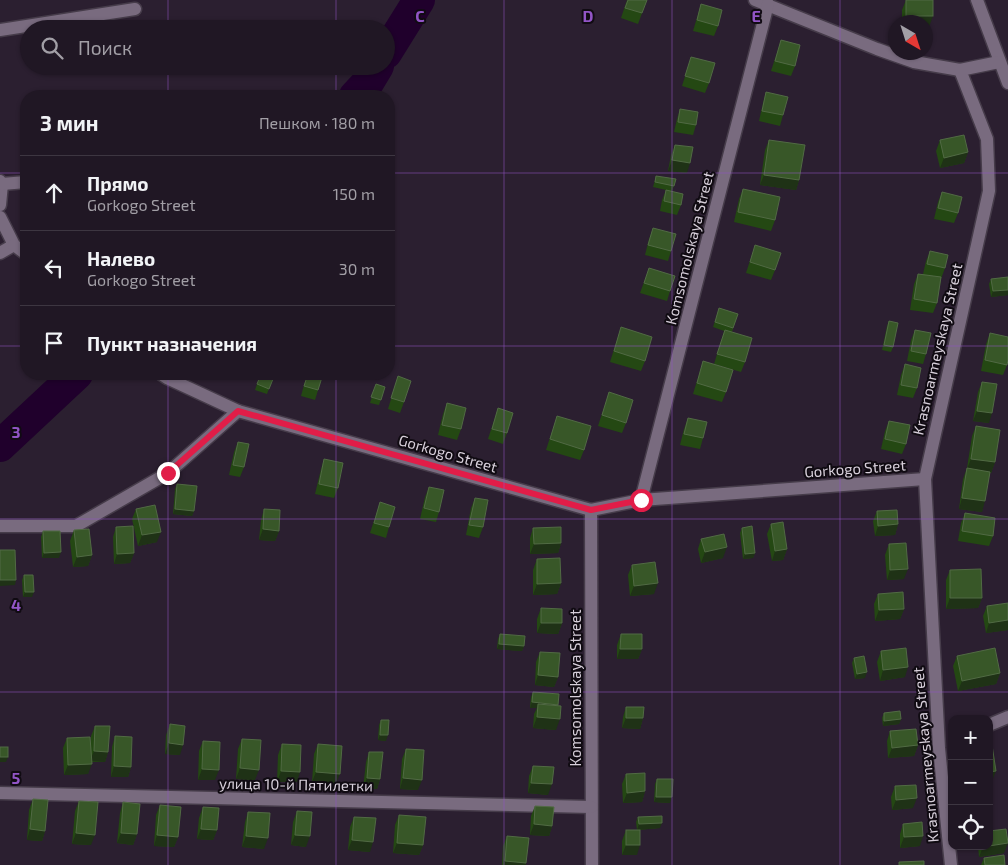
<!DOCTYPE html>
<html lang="ru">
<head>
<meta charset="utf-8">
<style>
	:root { --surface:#201724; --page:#2d2431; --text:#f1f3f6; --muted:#a29fa6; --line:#3d3641 }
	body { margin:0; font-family:"Exo 2",sans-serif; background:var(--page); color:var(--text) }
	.controls { position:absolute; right:15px; bottom:15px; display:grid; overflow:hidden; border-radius:10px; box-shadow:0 1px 4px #0004 }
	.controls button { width:45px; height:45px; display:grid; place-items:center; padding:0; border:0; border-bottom:1px solid var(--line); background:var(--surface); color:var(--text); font:25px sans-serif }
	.compass { position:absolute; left:888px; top:15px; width:45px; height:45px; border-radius:50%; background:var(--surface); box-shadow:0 1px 4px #0004; rotate:141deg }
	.stop { position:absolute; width:15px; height:15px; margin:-11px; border:4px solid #e11d48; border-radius:50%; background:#fff }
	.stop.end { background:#e11d48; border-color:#fff; box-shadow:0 1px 5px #0008 }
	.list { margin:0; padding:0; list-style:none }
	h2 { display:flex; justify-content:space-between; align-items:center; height:65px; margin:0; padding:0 20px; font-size:21px }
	h2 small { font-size:16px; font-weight:400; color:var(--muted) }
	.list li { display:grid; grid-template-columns:32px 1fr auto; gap:15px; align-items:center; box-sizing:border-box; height:75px; padding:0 20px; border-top:1px solid var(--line) }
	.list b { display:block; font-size:19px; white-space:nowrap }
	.list p { margin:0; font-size:16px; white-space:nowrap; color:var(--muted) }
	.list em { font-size:16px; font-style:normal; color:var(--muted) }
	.icon { flex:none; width:28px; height:28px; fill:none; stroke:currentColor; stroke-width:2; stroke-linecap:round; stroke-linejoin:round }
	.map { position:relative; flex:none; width:1008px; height:865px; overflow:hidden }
	.search { position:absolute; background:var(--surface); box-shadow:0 1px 4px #0004; left:20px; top:20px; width:375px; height:55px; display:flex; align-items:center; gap:12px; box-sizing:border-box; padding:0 18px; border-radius:28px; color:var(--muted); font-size:19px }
	.panel { position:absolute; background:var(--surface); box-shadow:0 1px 4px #0004; left:20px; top:90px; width:375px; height:290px; border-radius:20px }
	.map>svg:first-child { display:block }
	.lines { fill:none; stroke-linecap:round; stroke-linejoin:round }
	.river { stroke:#20002c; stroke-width:32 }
	.street-casing { stroke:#463c4a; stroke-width:15 }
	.street { stroke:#796b7f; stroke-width:12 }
	.wall { fill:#244813 }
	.shaded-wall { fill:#1f3216 }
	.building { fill:#385728; stroke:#516a44 }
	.route { stroke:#e11d48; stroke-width:6 }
	.grid { fill:none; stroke:#9255c6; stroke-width:1; stroke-opacity:0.55 }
	.labels { text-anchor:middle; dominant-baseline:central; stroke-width:4; stroke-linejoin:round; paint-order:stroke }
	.street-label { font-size:15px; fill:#d7cfda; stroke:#100b12 }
	.grid-label { font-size:16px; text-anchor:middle; font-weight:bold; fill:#9255c6; stroke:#100b12; stroke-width:4; stroke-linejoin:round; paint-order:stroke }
</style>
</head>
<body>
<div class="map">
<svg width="1008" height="865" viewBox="0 0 1008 865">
	<rect width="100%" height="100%" fill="#2b1f30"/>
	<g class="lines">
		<g class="river">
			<path d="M386,53l33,-53"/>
			<path d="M355,96l14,-15 9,-15"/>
			<path d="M0,446l77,-72"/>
		</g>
		<g class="street-casing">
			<g id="street">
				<path d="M755,0l122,49 37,13 46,8"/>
				<path d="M977,0l31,83"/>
				<path d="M0,30l135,-21"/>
				<path d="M0,181l2,3 -2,21"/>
				<path d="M2,184l24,-2"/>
				<path d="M0,217l14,28 -14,8"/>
				<path d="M14,245l12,9"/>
				<path d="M161,374l6,4 71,33"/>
				<path d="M641,500l127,-496"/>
				<path d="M591,510l1,355"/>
				<path d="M0,526h76l92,-53 70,-62 353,99 50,-10 284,-21"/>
				<path d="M989,725l19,-8"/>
				<path d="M0,793l591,14"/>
				<path d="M951,865l-12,-117 -14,-269 64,-288 -2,-52 -27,-69 39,-8"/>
			</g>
		</g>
		<use href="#street" class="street"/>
	</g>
	<g class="wall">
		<path d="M627,0h20l-9,24 -17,-6z"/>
		<path d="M906,0l23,27h-3v-5h-24v-12z"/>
		<path d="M701,4l17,22 -4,10 -21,-5z"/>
		<path d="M781,40l14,26 -4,10 -20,-5z"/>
		<path d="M691,57l18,26 -4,10 -23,-7z"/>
		<path d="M766,92l17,23 -3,11 -21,-5 4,-18z"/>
		<path d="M680,109l16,16 -3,10 -19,-3 3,-13z"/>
		<path d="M769,140l30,40 -3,10 -36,-5 5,-35z"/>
		<path d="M940,140l28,12 -4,11 -24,5 -4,-17z"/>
		<path d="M675,145l12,28 -19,-2 3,-16z"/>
		<path d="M656,176l18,10 -2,5 9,14 -4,10 -17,-4 2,-11 4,-10 -13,-3z"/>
		<path d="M743,189l32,31 -4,11 -37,-9 5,-23z"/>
		<path d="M942,192l16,21 -4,10 -20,-4 4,-17z"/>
		<path d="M653,228l18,23 -3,10 -23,-6 4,-16z"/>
		<path d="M755,245l20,25 -4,10 -25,-7z"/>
		<path d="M930,251l15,17 -4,11 -4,24 -4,10 -23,-3 4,-26 4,-10h5l3,-13z"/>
		<path d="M649,268l21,23 -3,10 -27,-8z"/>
		<path d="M1008,277v18l-17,2 -2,-13 2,-5z"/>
		<path d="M719,308l19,6 -6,18 13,30 -4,10 -27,-8 10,-33 -11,-4z"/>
		<path d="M889,321l4,26 -2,5 -9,-2 5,-24z"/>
		<path d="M621,327l24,34 -4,10 -31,-9z"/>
		<path d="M915,330l11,24 -3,10 -16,-3 4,-21z"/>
		<path d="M990,333l17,32 -4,10 -22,-4 5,-27z"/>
		<path d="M703,361l23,31 -4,10 -29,-8z"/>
		<path d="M905,364l12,24 -4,10 -16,-3 4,-20z"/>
		<path d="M307,374h16l-8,26 -14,-4z"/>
		<path d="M398,376l6,26 -4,11 -12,-4z"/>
		<path d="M273,377l-6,17 -12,-4 2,-6z"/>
		<path d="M982,382l7,41 -16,-2 5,-29z"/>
		<path d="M376,384l9,3 -6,18 -9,-2z"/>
		<path d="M609,392l17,31 -4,10 -24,-7z"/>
		<path d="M447,403l14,26 -4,11 -19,-5 5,-21z"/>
		<path d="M498,408l9,25 -4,11 -15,-5z"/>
		<path d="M557,416l27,34 -4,10 -34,-10z"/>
		<path d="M688,418l15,20 -3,11 -20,-4 4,-16z"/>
		<path d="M889,421l17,23 -4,10 -21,-5 4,-18z"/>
		<path d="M976,426l19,36 -4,11 -1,-1 -8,40 -23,-3 4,-30 4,-11 5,-32z"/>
		<path d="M238,442l6,25 -4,10 -11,-2 5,-23z"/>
		<path d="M324,459l14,29 -4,10 -19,-4 6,-25z"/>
		<path d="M177,484l17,27 -2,5 -19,-2 2,-25z"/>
		<path d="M429,487l10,25 -3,10 -16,-3 5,-22z"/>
		<path d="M475,498l8,29 -4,11 -13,-3 5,-27z"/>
		<path d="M380,502l9,25 -3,11 -16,-5z"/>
		<path d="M136,509l21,33 -19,4 -6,-27z"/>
		<path d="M264,509l15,22 -4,10 -16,-1 2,-20z"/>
		<path d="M877,511l21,13 -3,11 -20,1 -2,-15z"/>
		<path d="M965,513l28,23 -4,10 -31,-5 3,-18z"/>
		<path d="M771,524l16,25 -4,11 -11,1 -5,-27z"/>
		<path d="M116,527l18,26 -4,10 -16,1 -1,-27z"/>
		<path d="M533,528l28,15 -3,10 -28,1v-16z"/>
		<path d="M742,528l13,25 -2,5 -10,1 -3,-26z"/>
		<path d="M74,530l18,25 -4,11 -15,1 -3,-26z"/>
		<path d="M43,531l16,27h-17l-1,-21z"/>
		<path d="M701,539l22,19 -22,5 -3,-14z"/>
		<path d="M889,544l15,35 -17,1 -2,-25z"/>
		<path d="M537,559l24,24 -4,11 -24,1v-25z"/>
		<path d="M632,565l22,29 -24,2 -2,-21z"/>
		<path d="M950,570l32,28 -4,10 -32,1v-29z"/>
		<path d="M24,575l8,22h-9l-1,-17z"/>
		<path d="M878,594l26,15 -4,10 -25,2 -1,-17z"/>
		<path d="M987,606l21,24 -22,3 -3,-17z"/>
		<path d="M541,608l21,15 -4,11 -21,-1v-14z"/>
		<path d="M500,634l24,12 -2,5 -25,-2 1,-10z"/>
		<path d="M621,634l21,15 -4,10h-21v-14z"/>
		<path d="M881,651l24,26 -25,4 -3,-19z"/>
		<path d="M540,652l18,25 -4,10 -19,-2 1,-23z"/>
		<path d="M957,656l43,17 -4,11 -38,7 -5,-25z"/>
		<path d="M854,658l11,20 -10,1 -3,-16z"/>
		<path d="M533,692l25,13 -2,25 -23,-2 1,-14 3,-6h-7l1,-11z"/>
		<path d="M626,707l17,11 -3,11 -18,-1 1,-11z"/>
		<path d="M884,713l17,6 -2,5 -16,2 -1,-8z"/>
		<path d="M381,720l5,21 -8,-1 1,-15z"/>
		<path d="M170,724l10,31 -15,-1 1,-19z"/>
		<path d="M95,726l13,26 -3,10h-14l-3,12 -24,1 -1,-27 4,-10 24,8v-10z"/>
		<path d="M890,731l28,14 -4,11 -26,2 -1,-17z"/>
		<path d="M115,736l16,31 -3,10h-17l1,-30z"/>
		<path d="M242,739l13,41 -19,-1 2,-30z"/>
		<path d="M203,741l12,39h-17l1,-29z"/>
		<path d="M282,744l15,38h-20l1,-27z"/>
		<path d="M318,744l18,40 -24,-2 2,-28z"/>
		<path d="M406,749l12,41 -18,-1 2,-30z"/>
		<path d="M369,752l11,27 -3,10 -14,-1 3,-26z"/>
		<path d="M533,766l15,29 -20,-2 1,-17z"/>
		<path d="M626,774l19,17 -3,11 -19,1 -1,-19z"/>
		<path d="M657,779l13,24 -16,-1 1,-18z"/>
		<path d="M895,786l18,22 -21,2 -1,-13z"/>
		<path d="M33,799l12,32 -3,10 -15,-1 2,-30z"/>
		<path d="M79,801l12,44 -19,-1 3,-33z"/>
		<path d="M123,802l14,32 -4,11 -16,-2 3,-30z"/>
		<path d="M160,805l18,32 -4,10 -20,-1 2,-31z"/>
		<path d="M535,806l17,20 -3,10 -19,-1 1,-19z"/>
		<path d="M203,807l14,23 -4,10 -16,-1 2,-21z"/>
		<path d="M297,811l9,36 -15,-2 2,-23z"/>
		<path d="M248,812l16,37 -22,-2 3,-25z"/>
		<path d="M399,815l24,30 -4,10 -26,-2 2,-28z"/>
		<path d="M354,817l16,35 -22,-2 2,-23z"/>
		<path d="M638,817l22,11 -23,2 -1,-8z"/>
		<path d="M903,824l17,22 -20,2v-14z"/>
		<path d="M626,830l11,25h-15v-14z"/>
		<path d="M507,836l19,29h-24l1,-19z"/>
		<path d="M978,846h11l15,7 -25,4z"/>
		<path d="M984,858l21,7h-24z"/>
	</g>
	<g class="shaded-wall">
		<path d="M906,16h27l-4,11h-3v-5h-22z"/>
		<path d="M968,152l-4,11 -24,5 4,-10z"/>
		<path d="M672,160l18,3 -3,10 -19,-2z"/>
		<path d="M764,175l35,5 -3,10 -36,-5z"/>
		<path d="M1008,290v5l-17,2 2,-6z"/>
		<path d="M977,411l15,2 -3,10 -16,-2z"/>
		<path d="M971,459l24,3 -4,11 -24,-4z"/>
		<path d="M962,498l23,3 -3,11 -23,-3z"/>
		<path d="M175,509l19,2 -2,5 -19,-2z"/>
		<path d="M898,524l-3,11 -20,1 3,-10z"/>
		<path d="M263,529l16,2 -4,10 -16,-1z"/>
		<path d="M161,532l-4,10 -19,4 4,-11z"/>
		<path d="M561,543l-3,10 -28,1 4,-10z"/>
		<path d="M727,547l-4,11 -22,5 4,-11z"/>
		<path d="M787,549l-4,11 -11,1 3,-10z"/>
		<path d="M61,552l-2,6h-17l2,-5z"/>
		<path d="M134,553l-4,10 -16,1 3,-10z"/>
		<path d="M755,553l-2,5 -10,1 2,-5z"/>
		<path d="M92,555l-4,11 -15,1 4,-10z"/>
		<path d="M908,569l-4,10 -17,1 3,-10z"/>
		<path d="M0,580h16l-1,5 -15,1z"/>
		<path d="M561,583l-4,11 -24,1 4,-11z"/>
		<path d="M658,583l-4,11 -24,2 4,-10z"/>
		<path d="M25,592h9l-2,5h-9z"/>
		<path d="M950,598h32l-4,10 -32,1z"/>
		<path d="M904,609l-4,10 -25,2 4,-11z"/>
		<path d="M1008,620v10l-22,3 3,-10z"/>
		<path d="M541,623h21l-4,11 -21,-1z"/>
		<path d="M499,644l25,2 -2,5 -25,-2z"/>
		<path d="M620,649h22l-4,10h-21z"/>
		<path d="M908,667l-3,10 -25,4 3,-11z"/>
		<path d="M867,672l-2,6 -10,1 2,-5z"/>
		<path d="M1000,673l-4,11 -38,7 4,-10z"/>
		<path d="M538,675l20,2 -4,10 -19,-2z"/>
		<path d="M532,702l26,3 -1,5 -19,-6 -1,4h-7z"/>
		<path d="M537,717l23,2 -4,11 -23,-2z"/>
		<path d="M626,718h17l-3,11 -18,-1z"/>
		<path d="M901,719l-2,5 -16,2 1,-5z"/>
		<path d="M380,735h8l-2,6 -8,-1z"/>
		<path d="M169,743l14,2 -3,10 -15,-1z"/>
		<path d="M918,745l-4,11 -26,2 4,-10z"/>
		<path d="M94,751l14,1 -3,10 -15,-1z"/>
		<path d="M0,757h8l-2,5h-6z"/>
		<path d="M92,764l-4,10 -24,1 4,-10z"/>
		<path d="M114,766l17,1 -3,10h-17z"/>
		<path d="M240,768l19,2 -4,10 -19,-1z"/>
		<path d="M202,769l17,1 -4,10h-17z"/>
		<path d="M281,771l19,1 -3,10h-20z"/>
		<path d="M996,771l-4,10 -3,1v-10z"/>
		<path d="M316,772l24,2 -4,10 -24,-2z"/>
		<path d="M367,778l13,1 -3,10 -14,-1z"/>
		<path d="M403,778l19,2 -4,10 -18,-1z"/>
		<path d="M531,783l21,1 -4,11 -20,-2z"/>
		<path d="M645,791l-3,11 -19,1 4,-10z"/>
		<path d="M656,797h16l-2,6 -16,-1z"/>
		<path d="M917,798l-4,10 -21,2 4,-10z"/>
		<path d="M662,823l-2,5 -23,2 2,-6z"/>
		<path d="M534,824l18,2 -3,10 -19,-1z"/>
		<path d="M30,829l15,2 -3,10 -15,-1z"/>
		<path d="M201,829l16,1 -4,10 -16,-1z"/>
		<path d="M76,833l19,2 -4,10 -19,-1z"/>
		<path d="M121,833l16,1 -4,11 -16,-2z"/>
		<path d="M157,835l21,2 -4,10 -20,-1z"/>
		<path d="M295,835l15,1 -4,11 -15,-2z"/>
		<path d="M246,836l22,2 -4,11 -22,-2z"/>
		<path d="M923,836l-3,10 -20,2 4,-11z"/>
		<path d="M352,840l21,2 -3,10 -22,-2z"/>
		<path d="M397,843l26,2 -4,10 -26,-2z"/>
		<path d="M1008,843l-4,10 -25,4 4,-10z"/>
		<path d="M626,845h14l-3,10h-15z"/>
		<path d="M505,861l21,2v2h-22z"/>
	</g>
	<g class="building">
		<path d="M628,0h19l-5,13 -17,-5z"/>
		<rect x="906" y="0" width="27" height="16"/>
		<path d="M701,4l21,6 -4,16 -21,-6z"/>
		<path d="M781,40l19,5 -5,21 -20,-5z"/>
		<path d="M691,57l24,6 -6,20 -24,-7z"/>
		<path d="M766,92l22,5 -5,18 -21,-4z"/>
		<path d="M680,109l18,3 -2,13 -18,-3z"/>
		<path d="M964,135l4,17 -24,6 -4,-18z"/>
		<path d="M769,140l36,5 -6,35 -35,-5z"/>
		<path d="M675,145l18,2 -3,16 -18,-3z"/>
		<path d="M656,176l20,3 -2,7 -19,-4z"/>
		<path d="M743,189l37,8 -5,23 -37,-8z"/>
		<path d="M666,190l17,4 -2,11 -17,-4z"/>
		<path d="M942,192l20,5 -4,16 -20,-5z"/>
		<path d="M653,228l23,6 -5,17 -23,-6z"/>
		<path d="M755,245l26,8 -6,17 -25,-8z"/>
		<path d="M930,251l18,4 -3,13 -18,-4z"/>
		<path d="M649,268l26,8 -5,15 -26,-8z"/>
		<path d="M918,274l23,3 -4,26 -23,-4z"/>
		<path d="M1008,277v13l-15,1 -2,-12z"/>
		<path d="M719,308l19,6 -5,14 -18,-6z"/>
		<path d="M889,321l9,2 -5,24 -9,-2z"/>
		<path d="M621,327l31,10 -7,24 -31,-10z"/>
		<path d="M725,330l27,8 -7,24 -28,-8z"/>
		<path d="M915,330l16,3 -5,21 -15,-3z"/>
		<path d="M990,333l18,4v23l-1,5 -22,-5z"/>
		<path d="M703,361l30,9 -7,22 -29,-9z"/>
		<path d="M905,364l16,4 -4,20 -16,-3z"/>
		<path d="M261,374h14l-6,15 -12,-5z"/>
		<path d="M308,374h15l-5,16 -14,-4z"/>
		<path d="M398,376l13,5 -7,21 -13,-4z"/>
		<path d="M982,382l15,2 -5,29 -15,-2z"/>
		<path d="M376,384l9,3 -4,13 -10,-3z"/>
		<path d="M609,392l24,8 -7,23 -24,-8z"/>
		<path d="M447,403l19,5 -5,21 -19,-4z"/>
		<path d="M498,408l15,5 -6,20 -15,-4z"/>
		<path d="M557,416l34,10 -7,24 -34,-11z"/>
		<path d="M688,418l19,4 -4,16 -19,-4z"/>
		<path d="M889,421l21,4 -4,19 -21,-5z"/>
		<path d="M976,426l24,4 -5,32 -24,-3z"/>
		<path d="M238,442l11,2 -5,23 -11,-2z"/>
		<path d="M324,459l19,4 -5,25 -19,-4z"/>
		<path d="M967,468l23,4 -5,29 -23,-3z"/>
		<path d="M177,484l20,2 -3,25 -19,-2z"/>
		<path d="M429,487l15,3 -5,22 -15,-4z"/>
		<path d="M475,498l13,2 -5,27 -14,-2z"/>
		<path d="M380,502l15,5 -6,20 -15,-4z"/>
		<path d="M155,505l6,27 -19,3 -6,-26z"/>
		<path d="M264,509l16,1 -1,21 -16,-2z"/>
		<path d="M897,510l1,14 -20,2 -1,-15z"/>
		<path d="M965,513l30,5 -2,18 -31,-5z"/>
		<path d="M783,522l4,27 -12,2 -4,-27z"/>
		<path d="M133,526l1,27 -17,1 -1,-27z"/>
		<path d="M752,526l3,27 -10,1 -3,-26z"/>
		<path d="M561,527v16l-27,1 -1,-16z"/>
		<path d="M89,529l3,26 -15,2 -3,-27z"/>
		<path d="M43,531h17l1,21 -17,1z"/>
		<path d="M724,534l3,13 -22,5 -4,-13z"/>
		<path d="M906,543l2,26 -18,1 -1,-26z"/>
		<path d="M0,550h15l1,30h-16z"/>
		<path d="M560,558l1,25 -24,1v-25z"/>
		<path d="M655,562l3,21 -24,3 -2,-21z"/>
		<path d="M981,569l1,29h-32v-28z"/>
		<path d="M24,575h9l1,17h-9z"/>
		<path d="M903,592l1,17 -25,1 -1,-16z"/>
		<path d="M1008,603v17l-19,3 -2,-17z"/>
		<path d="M541,608l21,1v14h-21z"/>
		<path d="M500,634l25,2 -1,10 -25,-2z"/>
		<path d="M621,634h21v15h-22z"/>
		<path d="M906,648l2,19 -25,3 -2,-19z"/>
		<path d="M995,648l5,25 -38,8 -5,-25z"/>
		<path d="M540,652l20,1 -2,24 -20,-2z"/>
		<path d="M864,656l3,16 -10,2 -3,-16z"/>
		<path d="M533,692l26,2 -1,11 -26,-3z"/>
		<path d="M538,704l23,2 -1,13 -23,-2z"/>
		<path d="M626,707h18l-1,11h-17z"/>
		<path d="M900,711l1,8 -17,2v-8z"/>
		<path d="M381,720h8l-1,15h-8z"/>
		<path d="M170,724l15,2 -2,19 -14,-2z"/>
		<path d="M95,726h15l-2,26 -14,-1z"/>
		<path d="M916,729l2,16 -26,3 -2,-17z"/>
		<path d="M115,736l17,1 -1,30 -17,-1z"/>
		<path d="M90,737l2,27 -24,1 -1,-27z"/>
		<path d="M242,739l19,1 -2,30 -19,-2z"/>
		<path d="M203,741l17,1 -1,28 -17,-1z"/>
		<path d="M282,744l19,1 -1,27 -19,-1z"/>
		<path d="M318,744l24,2 -2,28 -24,-2z"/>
		<path d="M989,745h3l4,26 -7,1z"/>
		<rect x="0" y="747" width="8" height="10"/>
		<path d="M406,749l18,1 -2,30 -19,-2z"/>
		<path d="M369,752h14l-3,27 -13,-1z"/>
		<path d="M533,766l21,1 -2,17 -21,-1z"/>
		<path d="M645,773v18l-18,2 -1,-19z"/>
		<path d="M657,779h16l-1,18h-16z"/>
		<path d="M916,785l1,13 -21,2 -1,-14z"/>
		<path d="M33,799l15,1 -3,31 -15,-2z"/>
		<path d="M79,801l19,1 -3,33 -19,-2z"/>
		<path d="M123,802l17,2 -3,30 -16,-1z"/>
		<path d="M160,805l21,2 -3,30 -21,-2z"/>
		<path d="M535,806l19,1 -2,19 -18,-2z"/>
		<path d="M203,807l16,1 -2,22 -16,-1z"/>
		<path d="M297,811l15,1 -2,24 -15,-1z"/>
		<path d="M248,812l22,1 -2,25 -22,-2z"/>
		<path d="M399,815l27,2 -3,28 -26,-2z"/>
		<path d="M662,816v7l-23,1 -1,-7z"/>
		<path d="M354,817l22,1 -3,24 -21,-2z"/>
		<path d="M922,822l1,14 -19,1 -1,-13z"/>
		<path d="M1006,829l2,14 -19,3v-15z"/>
		<rect x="626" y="830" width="14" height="15"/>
		<path d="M507,836l22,2 -3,25 -21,-2z"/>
		<path d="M1004,855l1,10h-20l-1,-7z"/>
		<path d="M924,861v4h-25v-3z"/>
	</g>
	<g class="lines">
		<path class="route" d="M168,473l70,-62 353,99 50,-10"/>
	</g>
	<path class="grid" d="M168,0v29M336,0v29M504,0v865M672,0v865M840,0v865M168,66v30M336,66v30M0,173h26M389,173h619M0,346h26M389,346h619M168,374v491M336,374v491M0,519h1008M0,692h1008"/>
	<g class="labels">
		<g class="street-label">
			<text transform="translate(689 248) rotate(-76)">Komsomolskaya Street</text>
			<text transform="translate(937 349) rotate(-77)">Krasnoarmeyskaya Street</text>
			<text transform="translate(448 453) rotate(16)">Gorkogo Street</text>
			<text transform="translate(855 468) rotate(-4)">Gorkogo Street</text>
			<text transform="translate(575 688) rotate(-90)">Komsomolskaya Street</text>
			<text transform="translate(925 755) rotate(-95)">Krasnoarmeyskaya Street</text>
			<text transform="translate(296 784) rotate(1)">улица 10-й Пятилетки</text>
		</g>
	</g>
	<g class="grid-label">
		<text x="420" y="22">C</text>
		<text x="588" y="22">D</text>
		<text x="756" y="22">E</text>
		<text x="16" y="438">3</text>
		<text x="16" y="611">4</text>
		<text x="16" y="784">5</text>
	</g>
</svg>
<div class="controls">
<button>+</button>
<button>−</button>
<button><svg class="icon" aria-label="locate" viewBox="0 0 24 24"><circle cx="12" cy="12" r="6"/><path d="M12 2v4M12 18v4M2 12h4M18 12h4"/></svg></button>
</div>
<svg class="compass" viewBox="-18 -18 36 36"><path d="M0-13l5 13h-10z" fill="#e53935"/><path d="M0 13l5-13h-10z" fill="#a29fa6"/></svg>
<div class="stop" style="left:641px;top:500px"></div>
<div class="stop end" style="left:168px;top:473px"></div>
<div class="search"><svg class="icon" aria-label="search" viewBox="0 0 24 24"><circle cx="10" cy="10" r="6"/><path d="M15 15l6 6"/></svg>Поиск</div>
<section class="panel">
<h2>3 мин<small>Пешком · 180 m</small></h2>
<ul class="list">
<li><svg class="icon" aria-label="ahead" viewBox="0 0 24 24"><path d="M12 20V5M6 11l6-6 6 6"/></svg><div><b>Прямо</b><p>Gorkogo Street</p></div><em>150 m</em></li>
<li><svg class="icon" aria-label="left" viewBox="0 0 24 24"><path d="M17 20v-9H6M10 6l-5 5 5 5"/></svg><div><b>Налево</b><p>Gorkogo Street</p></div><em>30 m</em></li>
<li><svg class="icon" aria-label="arrive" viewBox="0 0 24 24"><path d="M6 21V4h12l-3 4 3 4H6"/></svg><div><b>Пункт назначения</b></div></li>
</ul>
</section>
</div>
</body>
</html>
